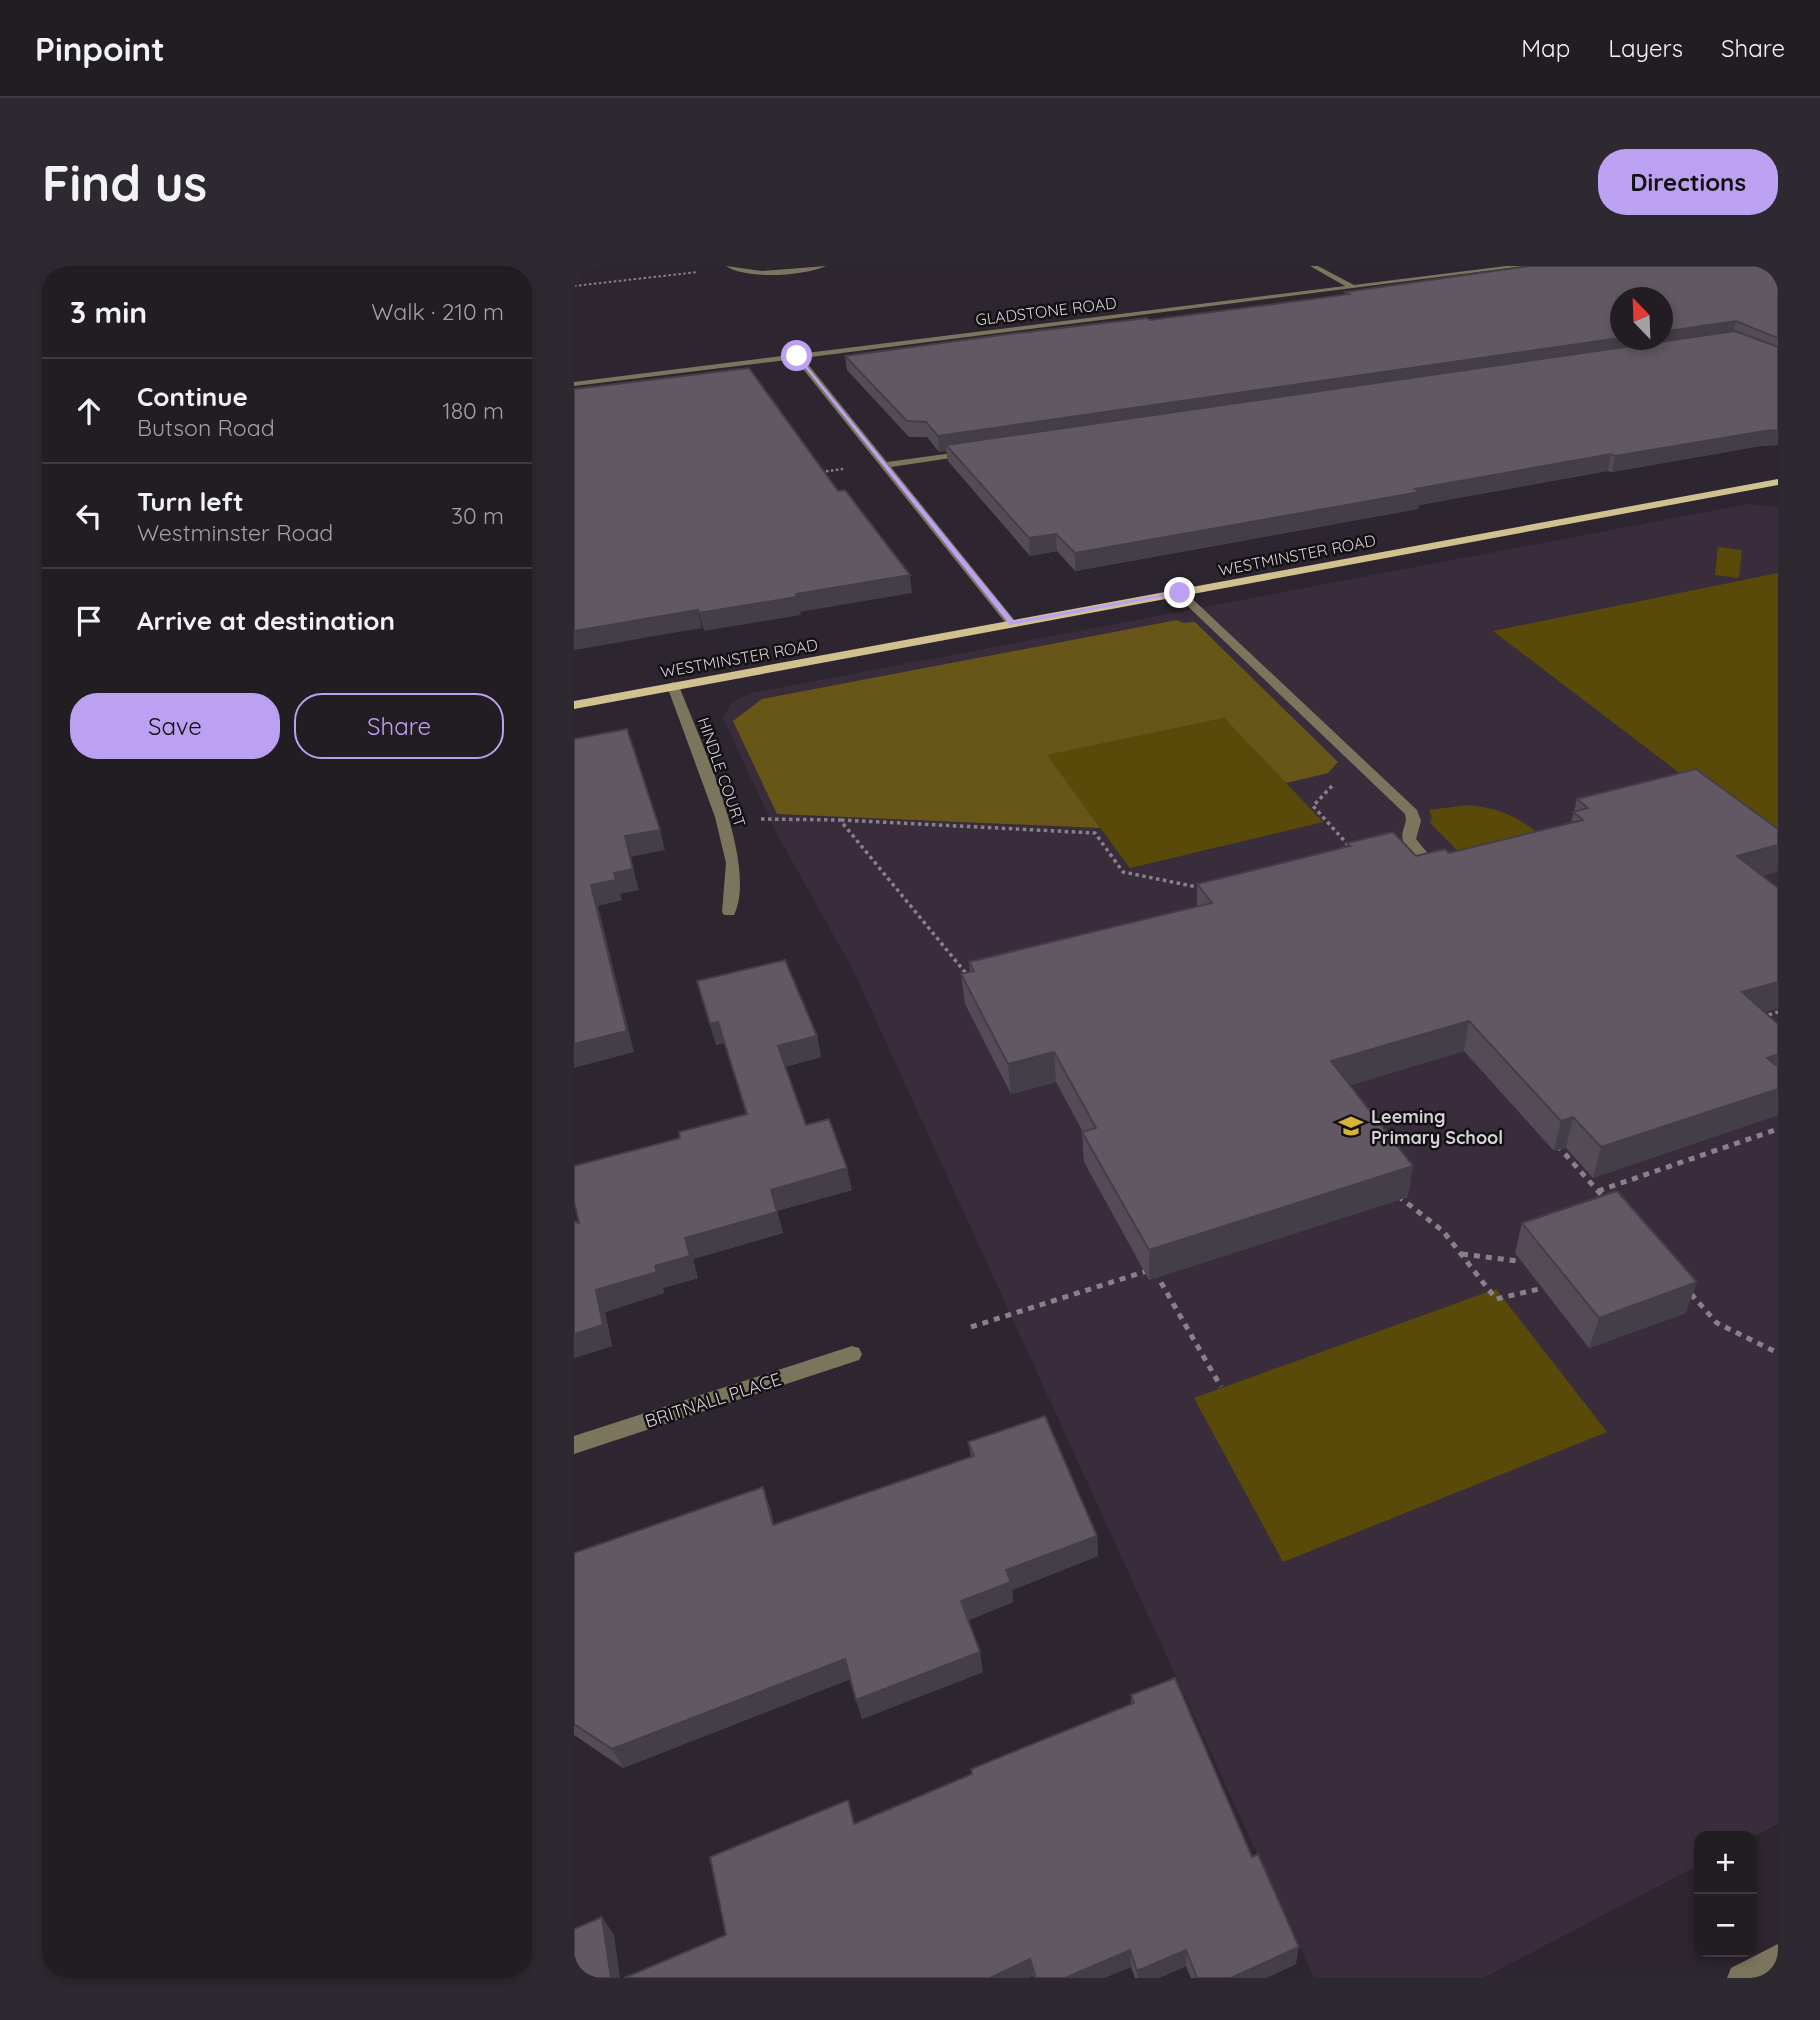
<!DOCTYPE html>
<html lang="en">
<head>
<meta charset="utf-8">
<style>
	:root { --surface:#221c23; --page:#2e2930; --text:#f1f3f6; --muted:#a2a1a6; --line:#3f3a41; --accent:#bca0f2 }
	body { margin:0; font-family:Quicksand,sans-serif; background:var(--page); color:var(--text) }
	.controls { position:absolute; right:21px; bottom:21px; display:grid; overflow:hidden; border-radius:14px; box-shadow:0 4px 10px #0003 }
	.controls button { width:63px; height:63px; display:grid; place-items:center; padding:0; border:0; border-bottom:2px solid var(--line); background:var(--surface); color:var(--text); font:35px sans-serif }
	.compass { position:absolute; left:1036px; top:21px; width:63px; height:63px; border-radius:50%; background:var(--surface); box-shadow:0 4px 10px #0003; rotate:337deg }
	.stop { position:absolute; width:21px; height:21px; margin:-16px; border:5px solid #bca0f2; border-radius:50%; background:#fff }
	.stop.end { background:#bca0f2; border-color:#fff; box-shadow:0 2px 7px #0008 }
	.list { margin:0; padding:0; list-style:none }
	h2 { display:flex; justify-content:space-between; align-items:center; height:91px; margin:0; padding:0 28px; font-size:30px }
	h2 small { font-size:23px; font-weight:400; color:var(--muted) }
	.list li { display:grid; grid-template-columns:46px 1fr auto; gap:21px; align-items:center; box-sizing:border-box; height:105px; padding:0 28px; border-top:2px solid var(--line) }
	.list b { display:block; font-size:26px; white-space:nowrap }
	.list p { margin:0; font-size:23px; white-space:nowrap; color:var(--muted) }
	.list em { font-size:23px; font-style:normal; color:var(--muted) }
	.actions { display:flex; gap:14px; padding:21px 28px }
	.actions a { flex:1; padding:16px 0; border:2px solid var(--accent); border-radius:28px; text-align:center; font-size:24px; color:var(--accent) }
	.actions .main { background:var(--accent); color:#111 }
	.icon { flex:none; width:38px; height:38px; fill:none; stroke:currentColor; stroke-width:2; stroke-linecap:round; stroke-linejoin:round }
	.map { position:relative; flex:none; width:1204px; height:1712px; overflow:hidden; border-radius:28px }
	header { display:flex; align-items:center; gap:42px; box-sizing:border-box; height:98px; padding:0 35px; background:var(--surface); border-bottom:2px solid var(--line) }
	header strong { font-size:33px }
	nav { display:flex; gap:38px; margin-inline-start:auto; font-size:24px }
	.intro { display:flex; align-items:center; justify-content:space-between; box-sizing:border-box; height:168px; padding:0 42px }
	h1 { margin:0; font-size:49px }
	.button { padding:18px 32px; border-radius:28px; background:var(--accent); color:#111; font-size:24px; font-weight:700 }
	main { display:flex; gap:42px; padding:0 42px }
	aside { flex:1; background:var(--surface); border-radius:28px; box-shadow:0 4px 10px #0003 }
	.map>svg:first-child { display:block }
	.built { fill:#392d3c }
	.green { fill:#5a4a0a }
	.forest { fill:#685619 }
	.lines { fill:none; stroke-linecap:round; stroke-linejoin:round }
	.path-far3 { stroke:#88818a; stroke-width:2; stroke-dasharray:2.5 2.5; stroke-linecap:butt }
	.path-far2 { stroke:#88818a; stroke-width:2.5; stroke-dasharray:2.5 2.5; stroke-linecap:butt }
	.path-far1 { stroke:#88818a; stroke-width:3.5; stroke-dasharray:3.5 3.5; stroke-linecap:butt }
	.path { stroke:#88818a; stroke-width:5; stroke-dasharray:6 6; stroke-linecap:butt }
	.minor { fill:#7c755d; fill-rule:evenodd }
	.major { fill:#d1c18f; fill-rule:evenodd }
	.wall { fill:#534c56 }
	.shaded-wall { fill:#443e46 }
	.building { fill:#615864; stroke:#443e46; stroke-width:2 }
	.route { fill:#bca0f2 }
	.labels { text-anchor:middle; dominant-baseline:central; stroke-width:5; stroke-linejoin:round; paint-order:stroke }
	.far-street-label { font-size:16px; fill:#d7d1d8; stroke:#131014 }
	.poi-label { font-size:18px; font-weight:bold; fill:#d7d1d8; stroke:#131014; text-anchor:start }
	.street-label { font-size:18px; fill:#d7d1d8; stroke:#131014 }
</style>
</head>
<body>
<header>
<strong>Pinpoint</strong>
<nav><a>Map</a><a>Layers</a><a>Share</a></nav>
</header>
<div class="intro"><h1>Find us</h1><a class="button">Directions</a></div>
<main>
<aside>
<h2>3 min<small>Walk · 210 m</small></h2>
<ul class="list">
<li><svg class="icon" aria-label="ahead" viewBox="0 0 24 24"><path d="M12 20V5M6 11l6-6 6 6"/></svg><div><b>Continue</b><p>Butson Road</p></div><em>180 m</em></li>
<li><svg class="icon" aria-label="left" viewBox="0 0 24 24"><path d="M17 20v-9H6M10 6l-5 5 5 5"/></svg><div><b>Turn left</b><p>Westminster Road</p></div><em>30 m</em></li>
<li><svg class="icon" aria-label="arrive" viewBox="0 0 24 24"><path d="M6 21V4h12l-3 4 3 4H6"/></svg><div><b>Arrive at destination</b></div></li>
</ul>
<div class="actions"><a class="main">Save</a><a>Share</a></div>
</aside>
<div class="map">
<svg width="1204" height="1712" viewBox="0 0 1204 1712">
	<rect width="100%" height="100%" fill="#2d252f"/>
	<path class="built" d="M1174,238l30,3v1317l-26,13 -53,-1v29l-216,113h-169l-462,-1010 -74,-132 -55,-118 8,-15 20,-10z"/>
	<g class="green">
		<path d="M1144,281l24,3 -3,28 -24,-3z"/>
		<path d="M1204,307v275l-285,-217z"/>
		<path d="M650,452l99,104 -193,46 -84,-113z"/>
		<path d="M894,539c39,4 55,15 84,40l-79,21 -43,-43 2,-6 -3,-7z"/>
		<path d="M922,1023l111,143 -324,130 -89,-164z"/>
	</g>
	<path class="forest" d="M603,354l6,3 12,-1 143,140 -10,11 -42,10 -62,-65 -177,37 53,73 -323,-14 -44,-93 29,-22z"/>
	<g class="lines">
		<path class="path-far3" d="M0,20l124,-14"/>
		<path class="path-far2" d="M247,206l22,-3"/>
		<g class="path-far1">
			<path d="M758,520l-19,20 36,40"/>
			<path d="M187,553l79,1 129,157"/>
			<path d="M267,554l254,13 28,39 79,16"/>
			<path d="M1188,751l16,-5"/>
		</g>
		<g class="path">
			<path d="M983,879l48,54"/>
			<path d="M1024,925l180,-62"/>
			<path d="M824,930l45,35 53,68 43,-10"/>
			<path d="M888,988l55,7 9,-3"/>
			<path d="M581,1006l66,115"/>
			<path d="M1117,1028l26,29 61,30"/>
			<path d="M397,1061l179,-57"/>
		</g>
		<g class="minor">
			<path d="M152,0l36,5 64,-5c-22,10 -79,14 -100,0z"/>
			<path d="M736,0h8l36,19 152,-19h19l-722,92 84,104 87,-12 2,2 -5,3 -80,12 125,155v4h-8l-213,-267 -221,27v-4l771,-96z"/>
			<path d="M602,325h8l233,219 4,11 -5,18 18,22 -2,3h-10c-9,-9 -23,-19 -19,-33 2,-8 4,-9 2,-17l-229,-219z"/>
			<path d="M99,416l6,4c20,52 80,178 55,229h-10l-2,-3 4,-49 -11,-46 -48,-131z"/>
			<path d="M278,1080l7,2 3,6 -3,6 -285,94v-18z"/>
			<path d="M1204,1678v29l-9,5h-42l4,-10z"/>
		</g>
		<path class="major" d="M1204,213v6l-1204,224v-8z"/>
	</g>
	<g class="wall">
		<path d="M1204,0v179l-17,1 -149,26 -4,-1 -189,34 -1,4 -343,62 -18,-20 -27,5 -82,-95 -2,-10 -7,1 -12,-15h-18l-62,-67 -2,-14 305,-36 170,-22 25,-4v-2l127,-17v-2z"/>
		<path d="M1003,533l201,30v42l-16,5 16,12v120l-13,4 13,12v91l-185,63 -27,-30 -12,3 -90,-100 -114,34 58,112 -259,83 -65,-118 -2,-30h1l-27,-50 -45,12 -46,-90 -4,-30 9,-2 -1,-10 228,-55v-23l149,-37 1,-4 69,13 33,-3 122,-30z"/>
		<path d="M123,715l120,55 4,21 -36,10 21,58 46,65 -75,21 6,22 -90,26 5,19 -35,10 1,5 -59,19 7,34 -38,12v-137l5,2 101,-85 66,-24 -22,-71 -8,2z"/>
		<path d="M948,957l164,90 -97,35 -74,-95z"/>
		<path d="M394,1176l129,94 1,20 -86,34 1,12 -45,18 15,52 -121,47 -12,-40 -227,89 -49,-33v-182l189,-66 11,38 197,-68z"/>
		<path d="M557,1429l165,269 -30,14h-75l-5,-12 -27,12h-24l-4,-11 -27,11h-70l-1,-2 -5,2h-404l102,-43 130,-111 116,-50 159,-70z"/>
	</g>
	<g class="shaded-wall">
		<path d="M1162,55l-3,14 -787,110v6l-7,1 -1,-16 682,-98v2h42v-8z"/>
		<path d="M1204,164v15l-17,1 -149,26 3,-16 150,-25z"/>
		<path d="M1037,188l-3,17 -189,34 -1,4 -343,62v-18l340,-64z"/>
		<path d="M482,268l1,17 -27,5 -1,-18z"/>
		<path d="M336,309l2,18 -112,19 1,3 -97,16 -5,-18 97,-19z"/>
		<path d="M124,344l4,18 -128,22v-19z"/>
		<path d="M86,564l5,20 -35,7 9,33 -19,4 2,6 -24,6 36,146 -60,16v-24l17,-159 23,-12 11,-37z"/>
		<path d="M1204,579v26l-50,14 9,-29z"/>
		<path d="M1204,716v26l-46,14 10,-30z"/>
		<path d="M895,755l-5,30 -135,41 2,-31z"/>
		<path d="M144,756l6,21 -8,2 -6,-21z"/>
		<path d="M243,770l4,21 -38,10 -5,-21z"/>
		<path d="M480,786l2,30 -45,12 -3,-30z"/>
		<path d="M1204,788v27l-11,-23z"/>
		<path d="M1204,823v26l-185,63 8,-31z"/>
		<path d="M999,851l-7,31 -12,3 7,-30z"/>
		<path d="M839,900l-5,31 -259,83v-30z"/>
		<path d="M273,902l5,22 -76,21 -5,-21z"/>
		<path d="M203,946l6,21 -90,26 5,19 -35,10 1,5 -59,19 7,34 -38,12v-24l22,-44 59,-24 30,-28z"/>
		<path d="M1123,1016l-11,31 -97,35 10,-30z"/>
		<path d="M189,1221l7,21 10,38 -7,-21z"/>
		<path d="M523,1270l1,20 -86,34 1,12 -48,20 -4,-21 45,-31z"/>
		<path d="M406,1386l3,20 -121,47 -6,-19z"/>
		<path d="M271,1393l6,20 -228,89 -11,-19z"/>
		<path d="M28,1651l12,18 6,43h-9z"/>
		<path d="M725,1681l-3,17 -30,14h-35z"/>
		<path d="M556,1684l1,17 -27,11h-39z"/>
		<path d="M612,1684v16l-27,12h-21l-1,-7z"/>
		<path d="M456,1693l3,17 -5,2h-38z"/>
	</g>
	<g class="building">
		<path d="M955,0h249v72l-42,-17 -74,11v-34h-42v40l-682,98 -12,-14 -19,-1 -62,-65 156,-21 146,-17 3,2 170,-22 29,-4 -4,-2z"/>
		<path d="M1161,65l43,16v83l-13,1 -150,25 -4,-2 -196,35 5,3 -345,61 -19,-19 -27,4 -83,-93z"/>
		<path d="M175,102l89,123 7,-1 65,85 -114,19 1,3 -98,16 -1,-3 -124,21v-242z"/>
		<path d="M53,463l33,101 -35,6 8,33 -19,4 2,7 -25,5 36,146 -53,13v-305z"/>
		<path d="M1122,503l82,60v16l-41,11 41,32v94l-36,10 36,32v30l-11,4 11,9v22l-177,58 -28,-30 -12,4 -92,-100 -138,40 82,105 -264,84 -67,-118 14,-4 -42,-76 -46,12 -47,-90 13,-3 -5,-9 243,-59 -15,-19 153,-38 -3,-3 46,-11 23,24 29,-7 4,4 134,-33 -10,-8 15,-4 -11,-9z"/>
		<path d="M211,694l32,76 -39,10 28,79 23,-6 18,49 -76,22 6,22 -92,26 5,18 -35,10 2,6 -61,18 7,35 -29,9v-113l5,2 -5,-22v-35l106,-28 -1,-6 68,-18 -29,-92 -8,2 -13,-43z"/>
		<path d="M1043,925l80,91 -98,36 -77,-95z"/>
		<path d="M471,1150l52,120 -91,34 5,12 -50,19 19,51 -124,48 -11,-41 -233,90 -38,-25v-171l189,-66 10,38 201,-69 -6,-14z"/>
		<path d="M601,1412l77,179 6,-3 41,93 -68,31h-34l-11,-28 -49,21 -7,-21 -65,28h-29l-6,-19 -40,19h-366l102,-43 -16,-78 138,-57 6,24 118,-50 -1,-5 163,-66 -3,-8z"/>
		<path d="M28,1651l9,61h-37v-49z"/>
	</g>
	<path class="route" d="M221,89h3l216,266 166,-30 4,2 -174,32z"/>
	<defs>
		<g id="school-bare" transform="scale(1.89)"><path d="M0-5L7-2L0 1L-7-2ZM-4 1L0 2.5L4 1V4Q0 6-4 4Z" fill="#d7b434" stroke="#131014" stroke-width="2.5" paint-order="stroke"/></g>
	</defs>
	<g fill-rule="evenodd">
		<use href="#school-bare" x="777" y="860"/>
	</g>
	<g class="labels">
		<g class="far-street-label">
			<text transform="translate(472 45) rotate(-7)">GLADSTONE ROAD</text>
			<text transform="translate(723 289) rotate(-11)">WESTMINSTER ROAD</text>
			<text transform="translate(165 392) rotate(-10)">WESTMINSTER ROAD</text>
			<text transform="translate(148 506) rotate(71)">HINDLE COURT</text>
		</g>
		<g class="poi-label">
			<text x="797" y="850">Leeming<tspan x="797" dy="21">Primary School</tspan></text>
		</g>
		<g class="street-label">
			<text transform="translate(139 1134) rotate(-18)">BRITNALL PLACE</text>
		</g>
	</g>
</svg>
<div class="controls">
<button>+</button>
<button>−</button>
</div>
<svg class="compass" viewBox="-18 -18 36 36"><path d="M0-13l5 13h-10z" fill="#e53935"/><path d="M0 13l5-13h-10z" fill="#a2a1a6"/></svg>
<div class="stop" style="left:223px;top:90px"></div>
<div class="stop end" style="left:606px;top:327px"></div>
</div>
</main>
</body>
</html>
